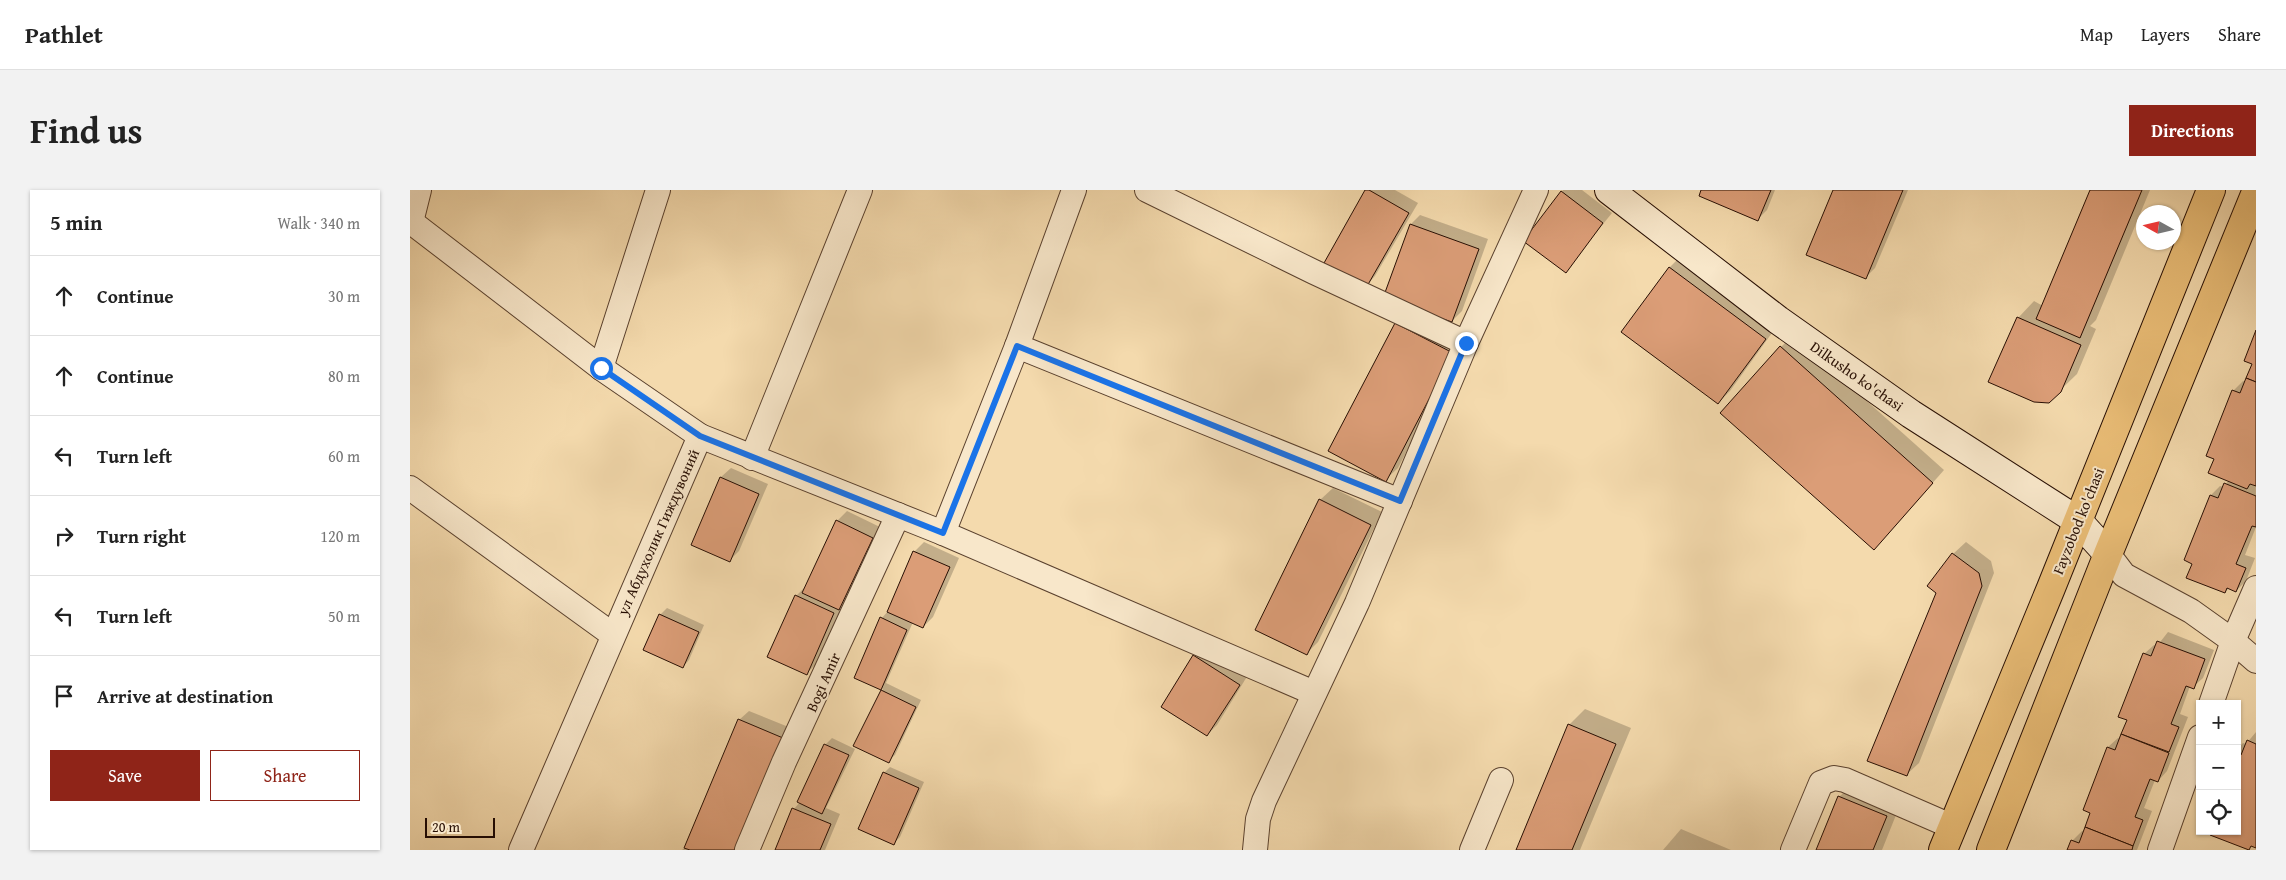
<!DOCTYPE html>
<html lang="en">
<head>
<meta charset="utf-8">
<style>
	:root { --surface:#fff; --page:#f2f2f2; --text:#222; --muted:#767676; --line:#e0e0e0; --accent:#8f2418 }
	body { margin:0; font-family:"Gentium Book Plus",serif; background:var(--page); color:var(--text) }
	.controls { position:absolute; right:15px; bottom:15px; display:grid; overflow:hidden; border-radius:0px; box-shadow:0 1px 4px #0004 }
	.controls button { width:45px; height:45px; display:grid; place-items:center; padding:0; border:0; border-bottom:1px solid var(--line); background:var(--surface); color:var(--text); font:25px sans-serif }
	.compass { position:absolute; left:1726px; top:15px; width:45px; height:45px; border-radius:50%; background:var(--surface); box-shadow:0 1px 4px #0004; rotate:278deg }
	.scale { position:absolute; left:15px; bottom:12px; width:70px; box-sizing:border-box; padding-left:5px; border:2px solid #270e03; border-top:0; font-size:14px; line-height:18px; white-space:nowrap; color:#270e03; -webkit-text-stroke:4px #f8e7ca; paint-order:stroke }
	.stop { position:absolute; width:15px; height:15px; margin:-11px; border:4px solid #1a73e8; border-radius:50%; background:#fff }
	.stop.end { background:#1a73e8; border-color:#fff; box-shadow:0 1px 5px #0008 }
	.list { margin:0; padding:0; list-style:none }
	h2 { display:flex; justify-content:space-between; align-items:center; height:65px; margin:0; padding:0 20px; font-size:21px }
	h2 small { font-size:16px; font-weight:400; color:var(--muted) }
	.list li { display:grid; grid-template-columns:32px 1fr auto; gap:15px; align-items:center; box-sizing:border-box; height:80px; padding:0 20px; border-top:1px solid var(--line) }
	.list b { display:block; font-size:19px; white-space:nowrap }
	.list em { font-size:16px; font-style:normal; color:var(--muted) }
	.actions { display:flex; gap:10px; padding:15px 20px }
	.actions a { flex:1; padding:11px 0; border:1px solid var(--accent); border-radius:0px; text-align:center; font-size:18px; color:var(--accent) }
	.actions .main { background:var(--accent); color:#fff }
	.icon { flex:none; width:28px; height:28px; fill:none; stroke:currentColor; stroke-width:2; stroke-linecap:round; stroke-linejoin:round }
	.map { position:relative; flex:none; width:1846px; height:660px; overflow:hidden; border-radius:0px }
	header { display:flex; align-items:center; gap:30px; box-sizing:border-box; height:70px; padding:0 25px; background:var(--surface); border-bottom:1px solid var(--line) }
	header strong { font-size:24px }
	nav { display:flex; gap:28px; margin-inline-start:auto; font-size:18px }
	.intro { display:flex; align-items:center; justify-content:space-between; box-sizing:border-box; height:120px; padding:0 30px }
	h1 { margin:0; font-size:35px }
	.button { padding:12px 22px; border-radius:0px; background:var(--accent); color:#fff; font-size:18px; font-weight:700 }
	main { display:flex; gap:30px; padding:0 30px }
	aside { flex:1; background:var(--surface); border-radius:0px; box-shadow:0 1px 4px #0004 }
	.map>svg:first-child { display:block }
	.shadow { fill:#0003 }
	.building { fill:#db9d77; stroke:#270e03 }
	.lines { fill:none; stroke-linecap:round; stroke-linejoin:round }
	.street-casing { stroke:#5a412e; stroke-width:26 }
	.secondary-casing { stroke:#270e03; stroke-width:30 }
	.primary-casing { stroke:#270e03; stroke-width:30 }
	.street { stroke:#f8e7ca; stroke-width:24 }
	.secondary { stroke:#f8e7ca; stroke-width:28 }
	.primary { stroke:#eabd76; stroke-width:28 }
	.route { stroke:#1a73e8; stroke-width:6 }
	.labels { text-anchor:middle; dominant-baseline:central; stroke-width:4; stroke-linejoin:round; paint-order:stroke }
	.street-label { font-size:15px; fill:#270e03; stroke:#f8e7ca }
</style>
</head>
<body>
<header>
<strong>Pathlet</strong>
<nav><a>Map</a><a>Layers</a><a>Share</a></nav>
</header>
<div class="intro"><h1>Find us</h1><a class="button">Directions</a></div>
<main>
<aside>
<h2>5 min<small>Walk · 340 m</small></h2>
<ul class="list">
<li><svg class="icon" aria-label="ahead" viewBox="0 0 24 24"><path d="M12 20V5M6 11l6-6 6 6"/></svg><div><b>Continue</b></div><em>30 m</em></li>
<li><svg class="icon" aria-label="ahead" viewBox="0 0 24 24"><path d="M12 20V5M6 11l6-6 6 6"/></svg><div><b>Continue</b></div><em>80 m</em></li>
<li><svg class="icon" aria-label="left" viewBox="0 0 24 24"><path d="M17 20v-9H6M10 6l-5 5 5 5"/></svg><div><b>Turn left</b></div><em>60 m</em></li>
<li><svg class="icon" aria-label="right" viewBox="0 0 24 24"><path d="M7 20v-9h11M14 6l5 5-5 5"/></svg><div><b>Turn right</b></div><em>120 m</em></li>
<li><svg class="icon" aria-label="left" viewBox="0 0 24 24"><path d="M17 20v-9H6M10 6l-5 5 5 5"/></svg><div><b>Turn left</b></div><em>50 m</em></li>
<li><svg class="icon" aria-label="arrive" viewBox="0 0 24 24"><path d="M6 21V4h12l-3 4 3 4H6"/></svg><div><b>Arrive at destination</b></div></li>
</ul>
<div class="actions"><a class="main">Save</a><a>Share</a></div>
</aside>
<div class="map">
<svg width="1846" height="660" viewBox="0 0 1846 660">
	<rect width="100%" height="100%" fill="#f4daad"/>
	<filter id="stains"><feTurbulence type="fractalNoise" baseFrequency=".004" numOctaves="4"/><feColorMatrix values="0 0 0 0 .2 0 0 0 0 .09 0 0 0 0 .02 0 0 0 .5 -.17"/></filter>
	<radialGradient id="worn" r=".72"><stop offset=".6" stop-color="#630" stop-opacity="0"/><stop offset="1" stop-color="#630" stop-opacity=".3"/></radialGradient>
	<g class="shadow">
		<path d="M957,0h28l23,13 -43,73 -9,10z"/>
		<path d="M1153,0h19l30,23 -47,58 -3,-79z"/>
		<path d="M1292,0h73l-8,20 -9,9z"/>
		<path d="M1424,0h74l-33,78 -10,10z"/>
		<path d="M1681,0h59l-54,130 -6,6 6,3 -19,45 -28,27 -31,-83 16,-17 9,5z"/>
		<path d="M1010,25l68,24 -26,72 -10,10 -67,-24 26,-73z"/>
		<path d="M1272,65l95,71 -47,65 -12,12 -96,-71 48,-65z"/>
		<path d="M986,133l68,17 -66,128 -13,12 -56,-29z"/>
		<path d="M1846,143v194l-11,28 10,3 -9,23 -10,10 -7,-3 -4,4 -32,-29 18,-68 9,-9 4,1 5,-7 -13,-22 17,-67 10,-10 3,1 8,-19z"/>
		<path d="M1383,145l151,135 -58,66 -105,-189z"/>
		<path d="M321,278l37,16 -29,67 -9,9 -38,-16 29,-67z"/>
		<path d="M923,298l49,24 -64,130 -12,12 14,-154z"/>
		<path d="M437,321l35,17 -34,71 -6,7 -26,58 -9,9 -11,-77 9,-9 32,-66z"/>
		<path d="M514,352l35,16 -26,59 -10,10 -10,-5 -27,61 35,17 -26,55 -7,6 -33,-16 28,-56 -28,-12 27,-59 6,-7 26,-59z"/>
		<path d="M1556,352l25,19 3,12 -75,190 -13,12 31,-183 -8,-6 24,-32z"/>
		<path d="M257,418l37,17 -15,35 -6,7 -23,-52z"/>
		<path d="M1758,442l46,18 -11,28 -10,9 -3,-1 -10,28 8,3 -21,54 -9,10 -3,-1 -11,28 8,3 -15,39h-68l3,-9 10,-10 3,1 7,-19 -8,-3 24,-63 10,-9 3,1 7,-19 16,-66 10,-9 3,1z"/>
		<path d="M793,457l45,28 -31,50 -10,10 -13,-79z"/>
		<path d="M1175,519l46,19 -51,122h-63l52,-125z"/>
		<path d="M339,521l42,17 -51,122h-58l5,-5 52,-125z"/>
		<path d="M1846,542v114l-4,-1 -4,4 -11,-18v-82l6,-6 3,1z"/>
		<path d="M422,548l23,11 -29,59 14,6 -15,36h-49l18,-41 6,-7 26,-58z"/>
		<path d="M480,577l34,15 -24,55 -6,6 -10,-70z"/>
		<path d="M1446,591l46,19 -20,50h-64l21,-53z"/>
		<path d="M1271,639l50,21h-68z"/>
	</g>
	<g class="building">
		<path d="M955,0h4l40,23 -43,75 -42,-25z"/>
		<path d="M1291,0h70l-13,31 -59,-25z"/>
		<path d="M1423,0h70l-37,89 -60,-24z"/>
		<path d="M1680,0h52l-62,148 -44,-19z"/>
		<path d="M1151,1l42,32 -37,50 -43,-32z"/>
		<path d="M1000,34l69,25 -27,73 -69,-24z"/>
		<path d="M1259,77l97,72 -48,65 -97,-72z"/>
		<path d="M1607,127l64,28 -20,47 -12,11 -15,-1 -46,-20z"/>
		<path d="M985,133l58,30 -67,129 -58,-31z"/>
		<path d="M1846,140v52l-10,-4 6,-14 -8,-3z"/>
		<path d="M1370,156l153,137 -59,67 -154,-137z"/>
		<path d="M1836,188l10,4v104l-6,-2 -3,5 -39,-16 6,-14 -8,-3 26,-66 8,3z"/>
		<path d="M310,287l39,17 -29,68 -39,-17z"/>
		<path d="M1814,293l32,13v31l-4,-1 -16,38 10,4 -10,24 -9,-4 -2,5 -39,-15 6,-14 -8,-4 26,-65 8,3z"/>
		<path d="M909,309l52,26 -64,130 -52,-25z"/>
		<path d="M426,330l37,18 -34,72 -37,-17z"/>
		<path d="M503,361l37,16 -27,61 -36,-16z"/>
		<path d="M1542,363l27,20 3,13 -75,190 -40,-15 69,-168 -9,-7z"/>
		<path d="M385,405l39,18 -27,62 -40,-18z"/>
		<path d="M249,424l40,18 -16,36 -40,-18z"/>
		<path d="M470,427l27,13 -26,60 -27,-12z"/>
		<path d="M1747,451l48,18 -11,30 -8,-3 -15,38 8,3 -10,25 -48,-18 6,-14 -9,-3 25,-64 8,3z"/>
		<path d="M783,465l47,30 -33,51 -46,-29z"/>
		<path d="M471,500l35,17 -27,56 -36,-17z"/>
		<path d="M328,529l45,19 -47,112h-46l-6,-2z"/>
		<path d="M1158,534l48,20 -44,106h-56z"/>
		<path d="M1711,544l48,19 -11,29 -8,-3 -15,38 8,3 -10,26 -48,-19 5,-14 -7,-3 24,-63 8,3z"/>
		<path d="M1837,550l9,4v104l-5,-2 -2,4 -39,-15 1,-4h26v-77l4,1z"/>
		<path d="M414,554l25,11 -27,59 -25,-12z"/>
		<path d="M473,582l36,16 -25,57 -36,-16z"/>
		<path d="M1428,606l49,20 -14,34h-57z"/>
		<path d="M382,618l39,16 -11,26h-45z"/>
		<path d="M1675,637l48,19 -1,4h-65l4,-10 8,3z"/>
	</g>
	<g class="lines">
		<g class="street-casing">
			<g id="street">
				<path d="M737,0l167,82 152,71"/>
				<path d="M0,31l191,147 99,68 -179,414"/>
				<path d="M1,32l8,-32"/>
				<path d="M607,156l383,155"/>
				<path d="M191,178l57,-178"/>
				<path d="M290,246l243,97 371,160"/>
				<path d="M342,268l108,-268"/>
				<path d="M0,298l203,147"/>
				<path d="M533,343l74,-187 57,-156"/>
				<path d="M1698,364l16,21 67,36 42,30 23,20"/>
				<path d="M1801,514l22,-63 23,-53"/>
				<path d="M337,660l37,-88 114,-247"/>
				<path d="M845,660l3,-31 6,-18 93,-198 109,-260 70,-153"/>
				<path d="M1062,660l29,-70"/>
				<path d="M1383,660l28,-67 13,-5 11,2 108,47"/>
				<path d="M1750,660l40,-113"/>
			</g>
		</g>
		<g class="secondary-casing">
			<path id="secondary" d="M1199,0l169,130 133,94 167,107 30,33"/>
		</g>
		<g class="primary-casing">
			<g id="primary">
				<path d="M1533,660l108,-262 160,-398"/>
				<path d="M1581,660l117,-296 148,-362"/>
			</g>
		</g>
		<use href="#street" class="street"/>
		<use href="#secondary" class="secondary"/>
		<use href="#primary" class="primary"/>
	</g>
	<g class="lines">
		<path class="route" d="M191,178l99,68 243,97 74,-187 383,155 66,-158"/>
	</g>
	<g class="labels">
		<g class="street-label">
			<text transform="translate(1447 186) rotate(35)">Dilkusho ko'chasi</text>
			<text transform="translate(1668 331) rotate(-68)">Fayzobod ko'chasi</text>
			<text transform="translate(248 342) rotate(-66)">ул Абдухолик Гиждувоний</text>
			<text transform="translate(413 492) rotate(-66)">Bogi Amir</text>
		</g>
	</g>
	<rect width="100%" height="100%" filter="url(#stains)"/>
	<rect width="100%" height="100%" fill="url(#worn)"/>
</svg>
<div class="controls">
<button>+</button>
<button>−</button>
<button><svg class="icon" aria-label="locate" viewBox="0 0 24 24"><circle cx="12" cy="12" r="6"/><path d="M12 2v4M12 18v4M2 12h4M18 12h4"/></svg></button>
</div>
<svg class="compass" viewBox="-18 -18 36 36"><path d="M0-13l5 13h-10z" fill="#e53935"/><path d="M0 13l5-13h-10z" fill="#767676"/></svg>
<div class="scale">20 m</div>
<div class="stop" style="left:191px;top:178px"></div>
<div class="stop end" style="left:1056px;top:153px"></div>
</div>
</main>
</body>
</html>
